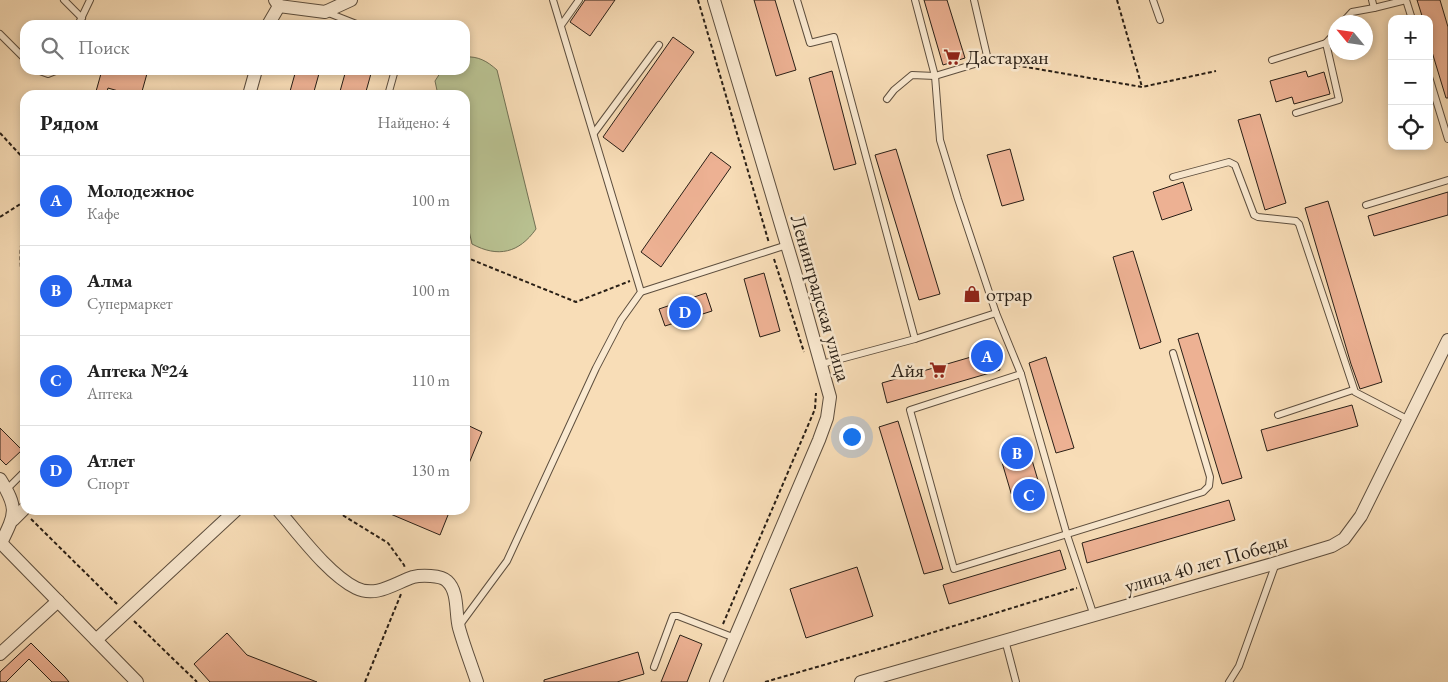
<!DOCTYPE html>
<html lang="ru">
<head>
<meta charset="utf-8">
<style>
	:root { --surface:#fff; --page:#f2f2f2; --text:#222; --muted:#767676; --line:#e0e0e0; --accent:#2563eb }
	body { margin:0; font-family:"EB Garamond",serif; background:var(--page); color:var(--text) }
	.controls { position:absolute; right:15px; top:15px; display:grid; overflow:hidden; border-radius:10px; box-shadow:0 2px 8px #0003 }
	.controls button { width:45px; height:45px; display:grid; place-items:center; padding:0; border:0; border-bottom:1px solid var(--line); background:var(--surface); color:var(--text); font:25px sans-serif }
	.compass { position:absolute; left:1328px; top:15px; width:45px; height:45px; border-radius:50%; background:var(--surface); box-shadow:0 2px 8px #0003; rotate:299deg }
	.you { position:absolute; left:851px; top:436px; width:18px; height:18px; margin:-12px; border:4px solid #fff; border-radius:50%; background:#1a73e8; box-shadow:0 0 0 8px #1a73e833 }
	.badge { display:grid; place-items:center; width:32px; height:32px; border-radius:50%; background:var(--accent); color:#fff; font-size:16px; font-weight:700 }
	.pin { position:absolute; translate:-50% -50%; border:2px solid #fff; box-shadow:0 1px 5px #0006 }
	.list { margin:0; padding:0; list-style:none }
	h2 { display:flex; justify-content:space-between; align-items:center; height:65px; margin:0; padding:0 20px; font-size:21px }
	h2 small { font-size:16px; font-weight:400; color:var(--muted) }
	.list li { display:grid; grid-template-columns:32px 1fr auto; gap:15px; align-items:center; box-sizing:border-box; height:90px; padding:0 20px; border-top:1px solid var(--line) }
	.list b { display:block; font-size:19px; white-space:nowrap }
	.list p { margin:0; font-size:16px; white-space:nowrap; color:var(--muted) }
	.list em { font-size:16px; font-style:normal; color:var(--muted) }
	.icon { flex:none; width:28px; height:28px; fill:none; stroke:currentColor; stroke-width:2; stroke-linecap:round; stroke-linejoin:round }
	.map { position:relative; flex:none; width:1448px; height:682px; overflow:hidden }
	.search { position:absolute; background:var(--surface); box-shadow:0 2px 8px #0003; left:20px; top:20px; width:450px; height:55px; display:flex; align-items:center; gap:12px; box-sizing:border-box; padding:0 18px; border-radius:15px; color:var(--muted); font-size:19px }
	.panel { position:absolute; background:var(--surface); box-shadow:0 2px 8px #0003; left:20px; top:90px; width:450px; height:425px; border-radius:15px }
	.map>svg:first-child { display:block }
	.green { fill:#b9c292; stroke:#717054 }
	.building { fill:#edb193; stroke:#291f16 }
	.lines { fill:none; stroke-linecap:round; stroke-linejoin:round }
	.lane-casing { stroke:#5d4e3e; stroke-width:8 }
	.street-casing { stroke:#5d4e3e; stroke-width:14 }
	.path { stroke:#291f16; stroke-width:2; stroke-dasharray:4 2.5; stroke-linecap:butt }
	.lane { stroke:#fae9d0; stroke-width:6 }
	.street { stroke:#fae9d0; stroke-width:12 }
	.labels { text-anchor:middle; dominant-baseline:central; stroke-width:5; stroke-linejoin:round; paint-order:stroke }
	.poi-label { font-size:20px; fill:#291f16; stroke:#fae9d0; text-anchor:start }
	.street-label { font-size:20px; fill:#291f16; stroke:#fae9d0 }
</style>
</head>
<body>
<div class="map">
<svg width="1448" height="682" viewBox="0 0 1448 682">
	<rect width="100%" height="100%" fill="#f8ddb7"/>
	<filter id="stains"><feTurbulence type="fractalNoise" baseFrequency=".004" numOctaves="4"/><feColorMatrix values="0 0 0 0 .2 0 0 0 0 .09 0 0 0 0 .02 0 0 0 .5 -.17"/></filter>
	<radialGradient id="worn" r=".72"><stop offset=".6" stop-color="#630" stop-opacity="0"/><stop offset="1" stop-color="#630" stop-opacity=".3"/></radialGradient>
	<path class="green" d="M465,57c13,-1 22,4 32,13l39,159c-17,24 -38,29 -64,15l-7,-31v-118h-27l-3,-14 7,-11h23z"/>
	<g class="building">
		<path d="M585,0h30l-25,36 -20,-14z"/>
		<path d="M754,0h21l21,70 -20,6z"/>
		<path d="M924,0h23l18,58 -22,7z"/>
		<path d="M1417,0h23l8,27v71h-2l-17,-56v-23h-6z"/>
		<path d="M673,37l21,15 -71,100 -20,-15z"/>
		<path d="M102,70h46l-7,25h-9l-24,-7 -2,7h-11z"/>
		<path d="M296,70h24l-7,25h-24z"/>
		<path d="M346,70h26l-7,25h-26z"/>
		<path d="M832,71l24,93 -22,6 -25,-92z"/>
		<path d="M1306,71l2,6 16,-5 6,22 -36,10 -2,-7 -16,5 -6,-21z"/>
		<path d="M1260,114l26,89 -21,7 -27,-90z"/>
		<path d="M896,149l44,145 -21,6 -44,-145z"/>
		<path d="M1010,149l14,51 -22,6 -15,-51z"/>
		<path d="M711,152l20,15 -70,100 -20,-15z"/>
		<path d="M1183,182l9,28 -30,10 -9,-28z"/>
		<path d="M1448,192v23l-74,21 -6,-20z"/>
		<path d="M1328,201l54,181 -22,7 -9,-25 -46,-156z"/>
		<path d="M1133,251l28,91 -21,7 -27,-92z"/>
		<path d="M764,273l16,58 -20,6 -16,-58z"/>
		<path d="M706,293l6,18 -47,15 -6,-17z"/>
		<path d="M1198,333l44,145 -20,6 -44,-145z"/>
		<path d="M995,350l5,20 -113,33 -5,-20z"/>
		<path d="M1046,357l28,91 -18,5 -27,-90z"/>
		<path d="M1352,405l6,21 -91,25 -6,-21z"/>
		<path d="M898,421l45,148 -19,5 -45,-147z"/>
		<path d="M465,424l17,8 -17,41z"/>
		<path d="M0,428l22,22 -16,15 -6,-6z"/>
		<path d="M1029,450l13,44 -28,9 -13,-44z"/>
		<path d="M1229,500l6,20 -148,43 -5,-20z"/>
		<path d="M381,510h69l-10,25z"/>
		<path d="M1060,550l6,19 -117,35 -6,-19z"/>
		<path d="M857,567l16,49 -67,22 -16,-49z"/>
		<path d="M227,633l20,22 70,27h-107l-16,-18z"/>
		<path d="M680,635l22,9 -15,38h-26z"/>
		<path d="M31,643l34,34 4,5h-17l-23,-23 -23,23h-6v-10z"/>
		<path d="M638,652l6,22 -27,8h-73v-2z"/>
	</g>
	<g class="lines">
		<g class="lane-casing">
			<g id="lane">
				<path d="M64,0l18,18"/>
				<path d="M797,0l13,43 24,-6 81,302 -93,25"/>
				<path d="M1153,0l7,20"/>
				<path d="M1372,0l2,8 32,-8 6,19"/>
				<path d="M326,12l33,13"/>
				<path d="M1343,22l9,-10 22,-4"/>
				<path d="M562,24l17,-24"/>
				<path d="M78,25l12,-25"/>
				<path d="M0,34l25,25"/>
				<path d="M1272,60l54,-17 10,-11"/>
				<path d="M37,70l11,4 10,-4"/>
				<path d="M1429,77l19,62"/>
				<path d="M388,95l7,-25"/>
				<path d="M887,99l7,-9 18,-15 23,1 53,-16 -14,-60"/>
				<path d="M1296,113l43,-13 -13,-57"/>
				<path d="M594,133l65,-88"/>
				<path d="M1173,177l56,-15 6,3 19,50 4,2 38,4 3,3 56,168 54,28"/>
				<path d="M1366,205l82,-25"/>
				<path d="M641,292l146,-47"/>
				<path d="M996,313l25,61 46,161 27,81"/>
				<path d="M915,339l81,-26 -38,-114 -18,-59 -5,-64 -20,-76"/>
				<path d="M1021,374l-111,36 44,159 249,-77 6,-6 1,-9 -37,-124"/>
				<path d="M1278,415l75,-25"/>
				<path d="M6,490l19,-19"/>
				<path d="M459,626l48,-65 89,-193 25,-48 20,-28 -88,-292"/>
				<path d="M1005,640l11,42"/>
				<path d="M654,667l19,-51h5l57,22"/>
				<path d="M1229,682l10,-16 37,-103"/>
			</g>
		</g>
		<g class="street-casing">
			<g id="street">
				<path d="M714,0l81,272 35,125 -3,21 -8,22 -103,242"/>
				<path d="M279,6l46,6 26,-12"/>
				<path d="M268,25l11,-19 -4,-6"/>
				<path d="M249,95l7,-25"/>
				<path d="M0,479c18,29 16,34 1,64"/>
				<path d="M278,510c21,24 50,64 78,78 20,10 39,-5 57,-11 8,-2 28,-2 34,4 12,11 8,32 12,47 5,18 12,36 18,54"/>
				<path d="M13,520l12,-12"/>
				<path d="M0,542l137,140"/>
				<path d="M96,640l140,-130"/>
				<path d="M0,654l58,-53"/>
				<path d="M861,682l415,-119 56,-17 12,-7 17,-23 87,-176"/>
			</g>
		</g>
		<g class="path">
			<path d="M698,0l71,243"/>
			<path d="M1117,0l25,87"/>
			<path d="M997,62l145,25 74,-16"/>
			<path d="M0,133l25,27"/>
			<path d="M0,217l25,-16"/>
			<path d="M25,231c-9,13 -2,60 0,77"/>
			<path d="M465,257l111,45 54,-21"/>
			<path d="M774,259l30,93"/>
			<path d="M339,510l5,6 44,27 16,22 1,3"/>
			<path d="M31,519l87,86"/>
			<path d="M134,621l63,61"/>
			<path d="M723,624l92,-215 1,-16"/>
			<path d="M365,682l36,-88"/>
			<path d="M765,682l114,-33 198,-61"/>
		</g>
		<use href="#lane" class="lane"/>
		<use href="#street" class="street"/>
	</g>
	<defs>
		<g id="supermarket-bare" transform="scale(1.35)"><path d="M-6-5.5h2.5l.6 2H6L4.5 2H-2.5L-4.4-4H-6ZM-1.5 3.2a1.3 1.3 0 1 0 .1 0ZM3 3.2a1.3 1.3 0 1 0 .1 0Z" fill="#8f2418" stroke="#fae9d0" stroke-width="2.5" paint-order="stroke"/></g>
		<g id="shop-bare" transform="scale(1.35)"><path d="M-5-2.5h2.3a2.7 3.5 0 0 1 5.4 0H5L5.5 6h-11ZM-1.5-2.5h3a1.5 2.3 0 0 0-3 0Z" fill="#8f2418" stroke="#fae9d0" stroke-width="2.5" paint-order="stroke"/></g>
	</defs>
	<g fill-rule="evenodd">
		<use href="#supermarket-bare" x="952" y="57"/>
		<use href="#shop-bare" x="972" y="294"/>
		<use href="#supermarket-bare" x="938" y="370"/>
	</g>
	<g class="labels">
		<g class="poi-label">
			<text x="966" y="57">Дастархан</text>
			<text x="986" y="294">отрар</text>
			<text x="924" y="370" text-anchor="end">Айя</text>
		</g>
		<g class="street-label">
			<text transform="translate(821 298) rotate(74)">Ленинградская улица</text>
			<text transform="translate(1206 563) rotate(-16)">улица 40 лет Победы</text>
		</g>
	</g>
	<rect width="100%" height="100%" filter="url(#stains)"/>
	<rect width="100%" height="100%" fill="url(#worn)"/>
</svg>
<div class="controls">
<button>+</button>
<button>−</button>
<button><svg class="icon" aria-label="locate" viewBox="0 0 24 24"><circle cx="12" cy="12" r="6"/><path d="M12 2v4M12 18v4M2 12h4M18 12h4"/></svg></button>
</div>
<svg class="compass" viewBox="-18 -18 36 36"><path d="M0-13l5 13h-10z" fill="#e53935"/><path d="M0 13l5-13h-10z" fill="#767676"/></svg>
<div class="you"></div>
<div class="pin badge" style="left:987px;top:356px">A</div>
<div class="pin badge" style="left:1017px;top:453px">B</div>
<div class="pin badge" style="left:1029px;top:495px">C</div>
<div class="pin badge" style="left:685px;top:312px">D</div>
<div class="search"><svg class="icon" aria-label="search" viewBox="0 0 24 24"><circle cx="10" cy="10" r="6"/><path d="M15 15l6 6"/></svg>Поиск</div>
<section class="panel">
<h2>Рядом<small>Найдено: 4</small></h2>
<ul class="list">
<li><span class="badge">A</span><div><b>Молодежное</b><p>Кафе</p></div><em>100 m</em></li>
<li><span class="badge">B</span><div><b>Алма</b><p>Супермаркет</p></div><em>100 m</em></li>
<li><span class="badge">C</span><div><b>Аптека №24</b><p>Аптека</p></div><em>110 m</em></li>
<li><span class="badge">D</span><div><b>Атлет</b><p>Спорт</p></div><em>130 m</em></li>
</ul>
</section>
</div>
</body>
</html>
